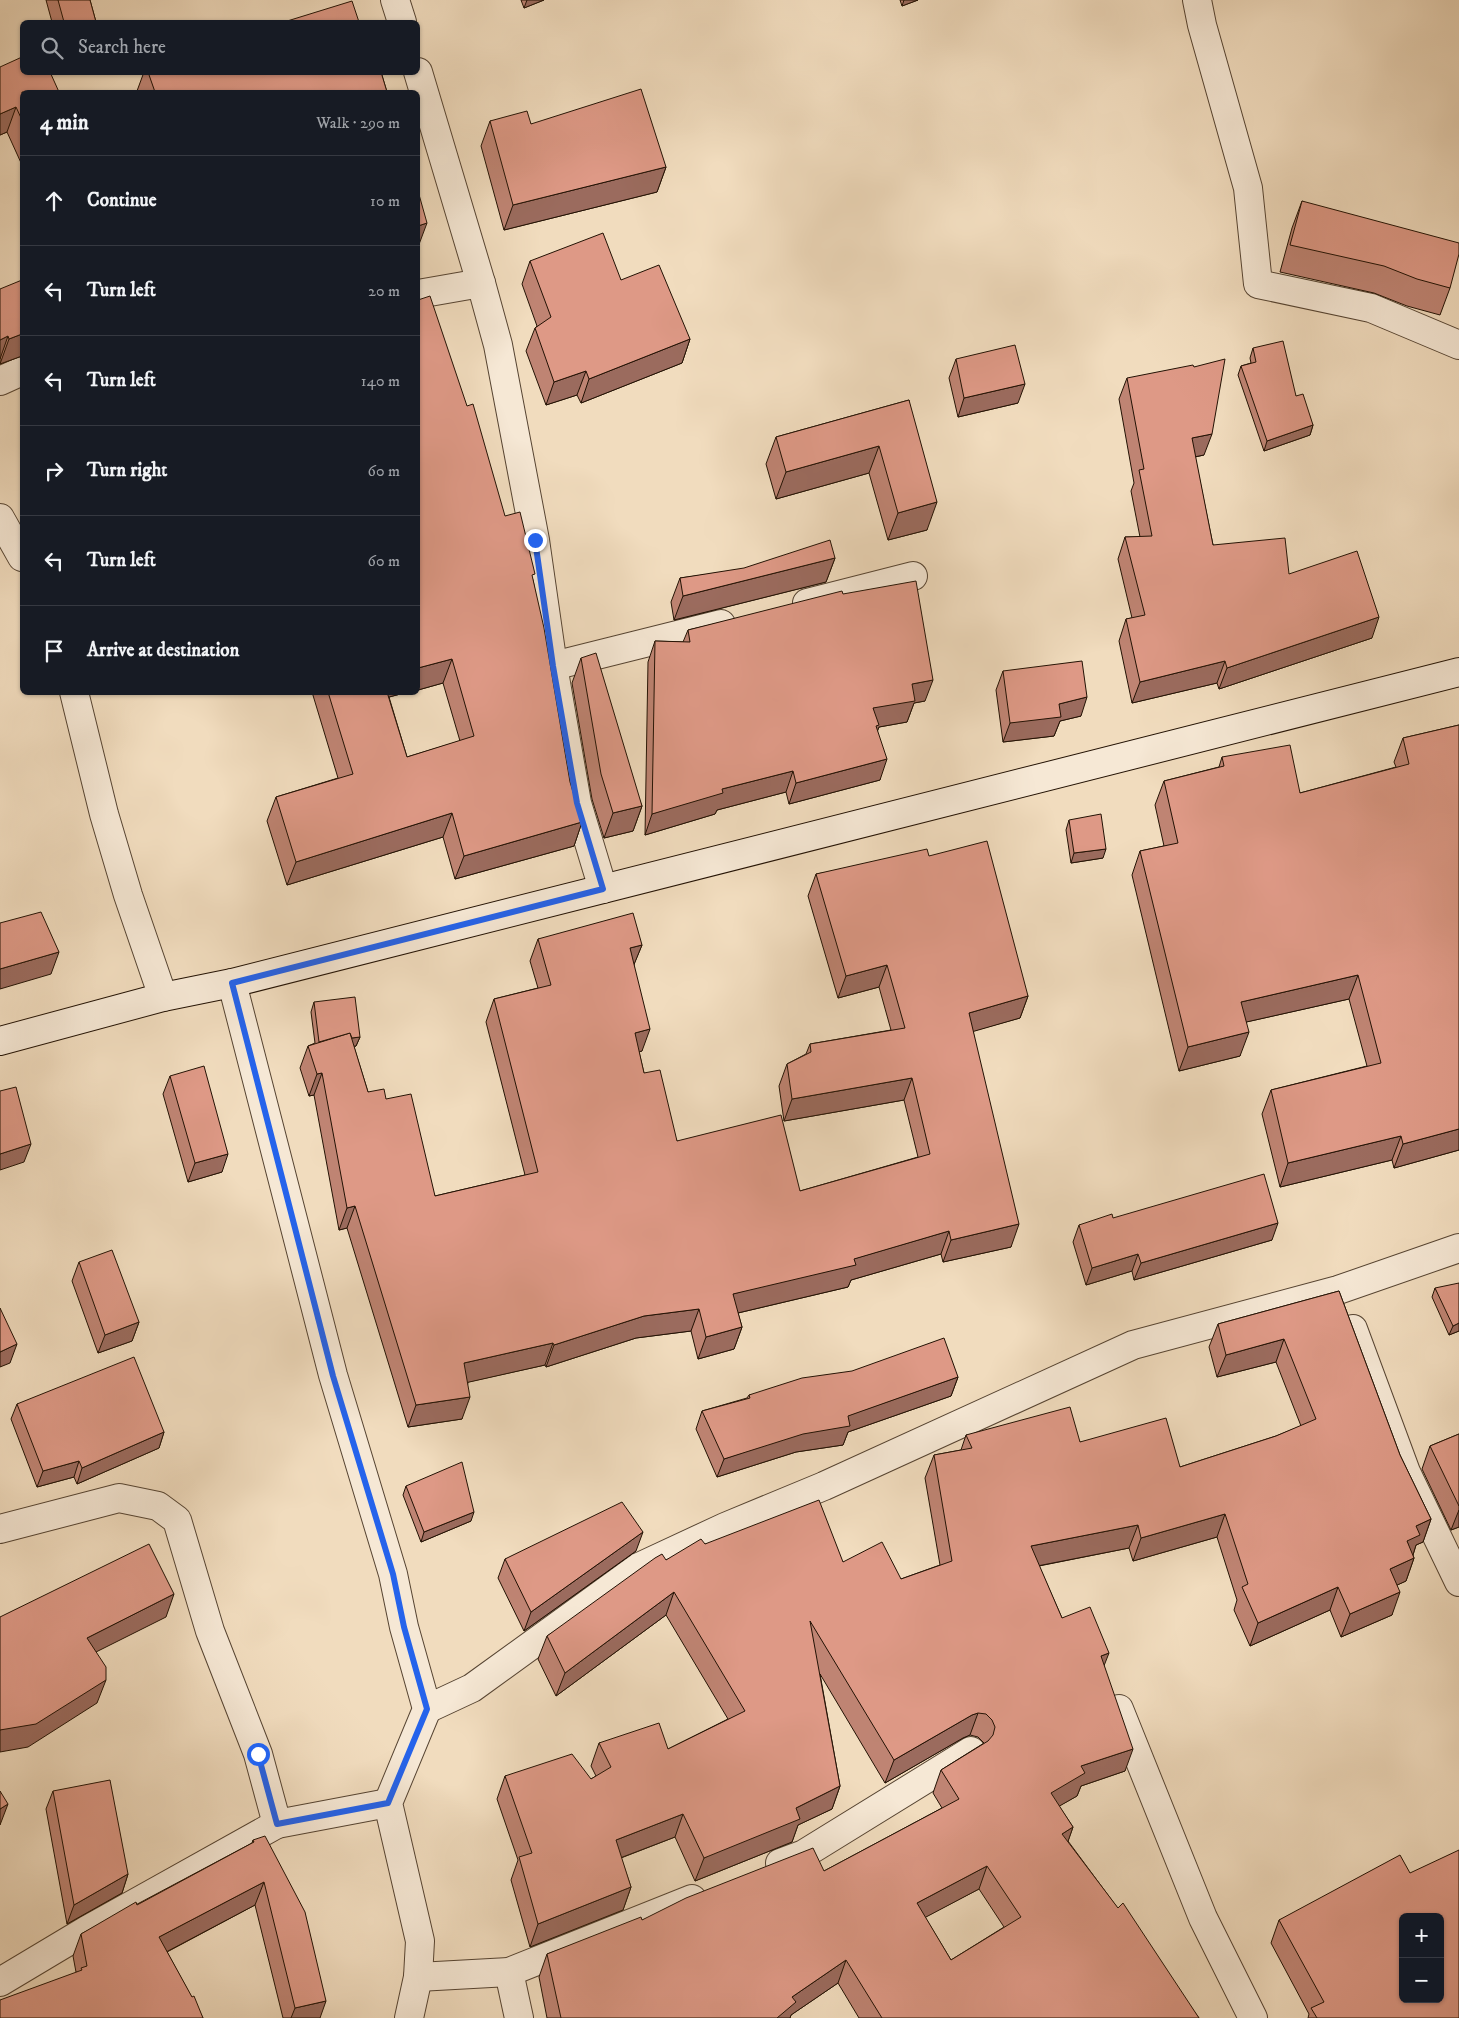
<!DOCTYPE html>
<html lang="en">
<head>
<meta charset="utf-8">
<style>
	:root { --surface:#171b24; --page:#20242c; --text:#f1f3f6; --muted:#9ea1a6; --line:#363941 }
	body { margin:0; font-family:"IM FELL DW Pica",serif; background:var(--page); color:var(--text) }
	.controls { position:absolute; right:15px; bottom:15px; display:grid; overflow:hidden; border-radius:8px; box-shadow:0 1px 4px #0004 }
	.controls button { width:45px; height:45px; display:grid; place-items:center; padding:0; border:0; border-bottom:1px solid var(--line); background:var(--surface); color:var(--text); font:25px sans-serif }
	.stop { position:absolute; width:15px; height:15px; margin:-11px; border:4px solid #2563eb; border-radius:50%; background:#fff }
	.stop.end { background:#2563eb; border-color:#fff; box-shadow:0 1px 5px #0008 }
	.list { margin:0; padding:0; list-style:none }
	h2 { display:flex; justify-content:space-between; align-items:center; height:65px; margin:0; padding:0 20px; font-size:21px }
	h2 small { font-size:16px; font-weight:400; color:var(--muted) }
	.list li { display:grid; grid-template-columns:32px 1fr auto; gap:15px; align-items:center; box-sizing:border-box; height:90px; padding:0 20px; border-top:1px solid var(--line) }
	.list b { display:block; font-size:19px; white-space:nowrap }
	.list em { font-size:16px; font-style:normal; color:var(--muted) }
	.icon { flex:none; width:28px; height:28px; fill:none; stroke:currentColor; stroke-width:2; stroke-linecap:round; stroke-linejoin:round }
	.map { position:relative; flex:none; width:1459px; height:2018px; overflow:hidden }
	.search { position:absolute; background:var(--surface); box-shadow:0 1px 4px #0004; left:20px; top:20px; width:400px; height:55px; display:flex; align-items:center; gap:12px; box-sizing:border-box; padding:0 18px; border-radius:8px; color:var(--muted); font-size:19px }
	.panel { position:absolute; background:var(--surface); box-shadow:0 1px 4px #0004; left:20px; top:90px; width:400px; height:605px; border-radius:8px }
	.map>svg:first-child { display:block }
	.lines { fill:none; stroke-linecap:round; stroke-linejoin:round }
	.street-casing { stroke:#564432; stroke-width:30 }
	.secondary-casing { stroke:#231204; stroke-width:30 }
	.street { stroke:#f6e8d5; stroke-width:28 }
	.secondary { stroke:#f6e8d5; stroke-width:28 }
	.wall { fill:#bf8473; stroke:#231204; fill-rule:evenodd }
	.shaded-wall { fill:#9b6b5e; stroke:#231204 }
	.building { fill:#de9986; stroke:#231204; fill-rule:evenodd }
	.route { stroke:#2563eb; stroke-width:6 }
</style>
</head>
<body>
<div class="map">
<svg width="1459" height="2018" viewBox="0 0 1459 2018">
	<rect width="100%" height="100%" fill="#f1dcbe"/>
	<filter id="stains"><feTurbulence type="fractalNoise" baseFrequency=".004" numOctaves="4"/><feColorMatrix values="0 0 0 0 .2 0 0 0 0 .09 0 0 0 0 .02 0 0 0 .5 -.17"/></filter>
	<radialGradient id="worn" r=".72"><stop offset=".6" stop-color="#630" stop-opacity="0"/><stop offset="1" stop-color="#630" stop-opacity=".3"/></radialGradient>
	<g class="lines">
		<g class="street-casing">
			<g id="street">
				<path d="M395,0l7,22"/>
				<path d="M1197,0l5,25 46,163 10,96 113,24 88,37"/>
				<path d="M418,72l63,211 17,62 37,195 18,126 24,137 26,86"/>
				<path d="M418,294l63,-11"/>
				<path d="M0,381l22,-10"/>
				<path d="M0,518l22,39"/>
				<path d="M807,603l106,-27"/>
				<path d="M553,666l168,-42"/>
				<path d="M74,692l30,122 24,81 35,102"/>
				<path d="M232,983l101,392 60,199 11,53 23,82 -39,94 32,138 -2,36 -9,41"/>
				<path d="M1353,1329l53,143 53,110"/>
				<path d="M0,1529l119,-31 39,8 19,14 33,111 48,123 19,70 111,-21"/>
				<path d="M427,1709l45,-21 167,-121 86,-40 99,-41 309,-141 205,-55 121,-42"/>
				<path d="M1119,1709l84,209 50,100"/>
				<path d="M780,1863l24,-9 167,-103"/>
				<path d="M509,1972l10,46"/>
				<path d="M418,1977l91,-5 183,-73"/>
				<path d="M0,1982l87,-52 190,-106"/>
			</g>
		</g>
		<g class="secondary-casing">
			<path id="secondary" d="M0,1041l163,-44 69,-14 1227,-311"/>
		</g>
		<use href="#street" class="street"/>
		<use href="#secondary" class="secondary"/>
	</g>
	<g class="wall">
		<path d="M46,0h44l6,22h-44z"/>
		<path d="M521,0h23l-20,8z"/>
		<path d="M900,0h18l-16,6z"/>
		<path d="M0,67l22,25v73l-15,-33 -7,3z"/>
		<path d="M144,72h237l6,20h-249l-1,-1z"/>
		<path d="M490,121l41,3 135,43 -9,25 -153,38 -23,-84z"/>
		<path d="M1302,201l148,87 -10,27 -33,-9 -33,-13 -94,-21 12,-44z"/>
		<path d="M530,261l91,19 69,59 -8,24 -101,40 -4,-8 -31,10 -20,-54 9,-23 2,-2 -15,-42z"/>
		<path d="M0,289l22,67 -22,8z"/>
		<path d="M1253,348l43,48 17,29 -3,10 -46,16 -26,-76 3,-9 10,-3 -1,-5z"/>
		<path d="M956,359l62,44 -60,14 -9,-39z"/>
		<path d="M1127,378l77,77 -9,2 18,88 76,29 83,64 -153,51 -2,-6 -85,20 -13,-62 7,-22 6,-1 -14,-59 7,-22h15l-9,-46 3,-8 -15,-84z"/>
		<path d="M909,400l18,130 -39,10 -19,-67 -93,26 -10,-35 10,-27z"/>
		<path d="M505,516l28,64 37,202 12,40 -8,24 -119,33 -12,-42 -156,48 -20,-64 9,-24 62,-19 -26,-86h96l-19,5 18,60 53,-16 -17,-58 -25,7z"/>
		<path d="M835,558l-9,24 -152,38 -3,-18 9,-24z"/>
		<path d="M843,594l82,107 -11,2 -7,19 -28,5 -2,4 3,49 -91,24 -3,-12 -69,18 -2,4 -70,21 3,-173 7,-21 28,1 5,-12z"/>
		<path d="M581,658l61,148 -9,25 -29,7 -12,-39 -20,-116z"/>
		<path d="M1003,671l78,45 -21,5 -6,15 -51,6 -7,-52z"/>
		<path d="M1459,725v425l-65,18 -2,-8 -112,27 -18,-73 9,-24 96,-24 -18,-67 -103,23 -6,34 -61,15 -47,-196 8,-24 24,-5 -9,-41 9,-24 55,-14 3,-10 78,36 96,-26 -2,-5 9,-24z"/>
		<path d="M1069,820l34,38 -32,5 -5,-33z"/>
		<path d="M929,856l99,140 -8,22 -47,13 38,216 -68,15 -2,-8 -90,26 -3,7 -110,26 4,14 -8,22 -36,10 -7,-28 -55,7 -90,29 -1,-2 -77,17 -6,37 -54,8 -61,-199 -8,2 -25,-135 -5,1 -9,-28 8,-22 7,-3 -4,-31 3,-10 46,35 -4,9 -2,1 14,45 18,7 49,97 90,-21 -39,-153 8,-23 44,-11 -8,-27 8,-22 104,6 -8,19 8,87 -3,1 5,21 33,68 123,50 118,-34 -14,-57 -120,21 -5,-35 8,-22 19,-10 4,-10 81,-14 -12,-43 -41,11 -30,-102 8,-22z"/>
		<path d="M170,1076l52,96 -34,10 -25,-88z"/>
		<path d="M1079,1225l193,15 -138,40 -2,-9 -46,14 -13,-43z"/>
		<path d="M79,1262l60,60 -7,19 -34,12 -26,-72z"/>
		<path d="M1435,1288l24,43 -10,4 -17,-38z"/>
		<path d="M1339,1291l61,164 31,64 -8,23 -7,3 -3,10 1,3 -8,23 -9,4 -5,30 -51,22 -11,-27 -80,36 -16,-36 3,-10 -20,-63 -84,24 -4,-13 -90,18 23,52 42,47 21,106 -44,15 -4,10 -18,10 14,21 -5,14 131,177h-340l-21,-35 -47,32 -1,3h-243l-8,-41 8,-23 95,-34 182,-49 118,-63 -9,-15 8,-23 43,-27 -6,-6 -8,-2 -7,3 -78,45 -65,-109 20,112 -8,23 -34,16 -6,17 -97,39 -20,-44 -54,21 10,29 -8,23 -93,37 -19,-67 7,-20 -21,-61 8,-23 86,3 5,-3 -5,-10 8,-23 69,6 60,-30 -62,-104 -110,81 -18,-37 9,-23 119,-76 39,-16 138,18 58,17 39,-14 -15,-87 9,-23 27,-5 5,-15 114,7 100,25 96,-31 25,-10 -25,-64 -59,15 -8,-30 9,-23zM979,1889l25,38 -53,33 -26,-43z"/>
		<path d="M958,1377l-7,19 -103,36 -5,13 -47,7 -79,25 -21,-48 6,-18 45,-13 2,-3z"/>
		<path d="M17,1404l147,28 -5,16 -82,36 -3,-7 -37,10 -26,-68z"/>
		<path d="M1459,1434v93l-8,3 -29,-61 8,-23z"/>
		<path d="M406,1486l65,35 -50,21 -18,-47z"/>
		<path d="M636,1551l-112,80 -26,-53 7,-19z"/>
		<path d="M53,1791l75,83 -6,19 -55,31 -21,-115z"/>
		<path d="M253,1840l67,178h-37l-28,-113 -88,47 36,66 -127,-46 -3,-16 8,-22 171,-91z"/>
		<path d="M1410,1873l49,145h-151l1,-4 -38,-71 8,-23z"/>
	</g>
	<g class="shaded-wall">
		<path d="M527,0h17l-20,8z"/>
		<path d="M904,0h14l-16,6z"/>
		<path d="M16,107l-9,25 -7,3v-21z"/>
		<path d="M666,167l-9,25 -153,38 9,-25z"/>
		<path d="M427,223l-9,24v-21z"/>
		<path d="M22,334v22l-22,8 9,-25z"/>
		<path d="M8,336l-8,23v-19z"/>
		<path d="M690,339l-8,24 -101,40 8,-24z"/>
		<path d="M586,371l-9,24 -31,10 8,-23z"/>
		<path d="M1025,384l-7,19 -60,14 6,-19z"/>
		<path d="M1313,425l-3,10 -46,16 3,-10z"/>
		<path d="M1212,434l-8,21 -20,4 8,-21z"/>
		<path d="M879,446l-10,27 -93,26 10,-27z"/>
		<path d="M937,502l-10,28 -39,10 10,-27z"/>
		<path d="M835,558l-9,24 -152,38 9,-24z"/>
		<path d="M1379,617l-7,21 -153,51 8,-21z"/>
		<path d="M452,659l-9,24 -25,7v-22z"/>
		<path d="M1225,661l-8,22 -85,20 8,-21z"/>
		<path d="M933,680l-8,21 -11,2 -7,19 -28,5 -7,19 1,-38 39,-24z"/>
		<path d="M377,692h31l-34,9z"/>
		<path d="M1087,697l-6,19 -21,5 -6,15 -51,6 7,-19 49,-19z"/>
		<path d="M887,759l-7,21 -91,24 7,-21z"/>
		<path d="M793,771l-7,21 -69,18 -2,4 -70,21 7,-21 70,-25z"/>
		<path d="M642,806l-9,25 -29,7 9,-25z"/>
		<path d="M452,813l-9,24 -156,48 9,-23z"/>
		<path d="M582,822l-8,24 -119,33 9,-23z"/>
		<path d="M1106,849l-3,9 -32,5 3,-10z"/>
		<path d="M642,945l-9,22 -3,-19z"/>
		<path d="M59,952l-8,22 -51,15v-20z"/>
		<path d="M887,965l-8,22 -41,11 8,-22z"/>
		<path d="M1358,975l-9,24 -116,26 8,-23z"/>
		<path d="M1028,996l-8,22 -59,17 8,-22z"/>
		<path d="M650,1029l-8,22 -15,4 8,-22z"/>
		<path d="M1249,1032l-9,24 -61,15 9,-24z"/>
		<path d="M360,1037l-4,9 -40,5 3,-9z"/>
		<path d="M322,1073l-8,22 -5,1 8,-22z"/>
		<path d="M912,1078l-8,22 -120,21 8,-22z"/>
		<path d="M1459,1129v21l-65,18 9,-24z"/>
		<path d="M1401,1136l-9,24 -112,27 8,-24z"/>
		<path d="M31,1144l-7,18 -24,8v-16z"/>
		<path d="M228,1154l-6,18 -34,10 7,-19z"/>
		<path d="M355,1206l-8,22 -8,2 8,-22z"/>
		<path d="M1278,1223l-6,17 -138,40 7,-17z"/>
		<path d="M1019,1224l-8,23 -68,15 8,-22z"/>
		<path d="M949,1231l-8,23 -90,26 -3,7 -123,29 8,-22z"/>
		<path d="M1138,1254l-6,17 -46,14 6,-17z"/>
		<path d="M699,1309l-8,22 -55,7 -90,29 8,-22 90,-29z"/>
		<path d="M139,1322l-7,19 -34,12 7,-18z"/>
		<path d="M1459,1323v8l-10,4 4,-9z"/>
		<path d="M742,1327l-8,22 -36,10 8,-22z"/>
		<path d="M1284,1339l-8,23 -59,15 9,-22z"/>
		<path d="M553,1343l-8,22 -89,20 8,-22z"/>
		<path d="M17,1344l-7,19 -10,4v-15z"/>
		<path d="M958,1377l-7,19 -103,36 -5,13 -47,7 -79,25 7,-18z"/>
		<path d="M470,1397l-8,22 -54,8 8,-22z"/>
		<path d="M164,1432l-5,16 -82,36 5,-16z"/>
		<path d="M79,1461l-5,16 -37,10 6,-16z"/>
		<path d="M1459,1510v17l-8,3z"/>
		<path d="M474,1512l-3,9 -50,21 3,-10z"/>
		<path d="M1225,1514l-8,23 -84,24 8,-23z"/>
		<path d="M1431,1519l-8,23 -7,3 -4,13 -5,-17 9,-15z"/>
		<path d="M1138,1525l-9,23 -107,21 9,-23z"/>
		<path d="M643,1532l-7,19 -112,80 7,-19z"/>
		<path d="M1414,1558l-8,23 -24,11 8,-23z"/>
		<path d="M1338,1587l-8,23 -80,36 8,-23z"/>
		<path d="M674,1592l-8,23 -110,81 9,-23z"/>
		<path d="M1400,1592l-8,23 -51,22 9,-23z"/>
		<path d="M174,1594l-8,23 -88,44 9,-23z"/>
		<path d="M1109,1653l-9,23 1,-20z"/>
		<path d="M106,1680l-9,23 -69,44 -28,5v-22z"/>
		<path d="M978,1713l-8,22 -7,3 -78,45 9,-23 78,-45z"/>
		<path d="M1133,1749l-8,22 -44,15 -4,10 -35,20 9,-23 30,-27z"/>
		<path d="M840,1786l-8,23 -34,16 -6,17 -97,39 9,-23 92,-50z"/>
		<path d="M8,1804l-8,21v-16z"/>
		<path d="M683,1814l-8,23 -68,26 9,-23z"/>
		<path d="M1073,1827l-8,23 -3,-16z"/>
		<path d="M987,1866l-8,23 -70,37 8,-23z"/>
		<path d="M128,1874l-6,19 -55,31 7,-19z"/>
		<path d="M264,1882l-9,23 -104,55 8,-23z"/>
		<path d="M631,1887l-8,23 -93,37 8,-23z"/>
		<path d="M846,1960l-8,23 -47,32 -1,3h-13l15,-21z"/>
		<path d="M326,2001l-6,17h-29l4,-10z"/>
	</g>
	<g class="building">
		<path d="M58,0h32l6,22h-32z"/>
		<path d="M352,1l7,21h-75z"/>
		<path d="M22,57v15h28l9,20h-37v28l-6,-13 -16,7v-47z"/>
		<path d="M148,72h233l6,20h-232z"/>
		<path d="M641,89l25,78 -153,38 -23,-84 37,-10 4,13z"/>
		<path d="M418,191l9,32 -9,3z"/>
		<path d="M1302,201l157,42v11l-9,34 -33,-9 -33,-13 -94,-21z"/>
		<path d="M603,233l18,47 38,-15 31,74 -101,40 -3,-8 -32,11 -19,-54 16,-11 -21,-56z"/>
		<path d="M22,280v54l-13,5 -1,-3 -8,4v-51z"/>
		<path d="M430,296l37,110 6,-2 32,112 15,-4 15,62 -3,1 12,53 26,154 12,40 -118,34 -12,-43 -156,49 -20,-65 77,-23 -25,-82h59l20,65 67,-21 -22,-77 -34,9v-368z"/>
		<path d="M1283,341l13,55 7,-2 10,31 -46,16 -26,-75 15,-4 -3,-14z"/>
		<path d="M1015,345l10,39 -61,14 -8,-39z"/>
		<path d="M1225,359l-13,75 -20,4 21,107 72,-7 4,36 68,-23 22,66 -152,51 -2,-7 -85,21 -14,-63 19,-4 -20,-78 27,-1 -13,-66 5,-1 -17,-91 66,-13 1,2z"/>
		<path d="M909,400l28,102 -39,11 -19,-67 -93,26 -10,-35z"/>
		<path d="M830,540l5,18 -152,38 -3,-18 64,-10z"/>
		<path d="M916,581l17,99 -21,4 3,17 -42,7 6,17 -3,1 11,33 -91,24 -3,-12 -71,18 1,4 -71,21 3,-173 35,1 -2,-12 154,-39 1,3z"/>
		<path d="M596,653l46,153 -29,7 -12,-39 -20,-116z"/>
		<path d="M1082,661l5,36 -28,7 2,13 -51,6 -7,-52z"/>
		<path d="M1459,725v404l-56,15 -2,-8 -113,27 -17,-73 110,-27 -23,-88 -117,27 8,30 -61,15 -48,-196 38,-8 -14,-62 60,-15 -2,-9 68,-12 10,48 109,-29 -6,-26z"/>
		<path d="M1101,814l5,35 -32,4 -5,-33z"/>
		<path d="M987,841l41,155 -59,17 50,211 -68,16 -2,-9 -95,28 2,6 -123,29 9,33 -36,10 -7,-28 -55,7 -90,29 -1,-2 -89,20 6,34 -54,8 -61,-199 -8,2 -25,-135 -5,1 -9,-28 42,-13 18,59 16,-3 2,10 25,-5 24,102 103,-24 -44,-173 57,-14 -13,-46 95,-26 9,32 -12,3 20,81 -15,4 9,40 16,-3 17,71 104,-26 19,76 130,-37 -18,-76 -120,21 -5,-35 24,-12 -1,-8 95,-16 -18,-63 -41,11 -30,-102 111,-25 2,7z"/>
		<path d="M41,912l18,40 -59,17v-46z"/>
		<path d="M355,997l5,40 -8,1 -2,-5 -31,9 -5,-40z"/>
		<path d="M204,1066l24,88 -33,9 -25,-87z"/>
		<path d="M16,1087l15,57 -31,10v-63z"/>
		<path d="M1264,1174l14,49 -137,40 -3,-9 -46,14 -13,-43 33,-11 1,4z"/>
		<path d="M112,1250l27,72 -34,13 -26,-73z"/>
		<path d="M1459,1283v40l-6,3 -18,-38z"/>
		<path d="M1339,1291l61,164 31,64 -15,7 4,9 -13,6 7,17 -24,11 10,23 -50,22 -12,-27 -80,36 -16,-36 6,-3 -23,-70 -84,24 -3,-13 -107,21 31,72 28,-11 19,46 -8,3 32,93 -52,17 4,7 -34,20 22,34 -11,7 56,74 5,-5 76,115h-317l-36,-58 -54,37 4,5 -19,16h-216l-14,-64 94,-37 1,3 44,-22 127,-50 11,23 135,-72 -18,-29 47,-29 5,-6 2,-8 -3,-7 -6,-6 -8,-1 -6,2 -78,45 -84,-139 30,165 -44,22 4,11 -96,39 -21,-44 -67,26 15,47 -93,37 -19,-67 13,-4 -27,-77 67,-22 19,25 20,-12 -12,-24 60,-20 9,26 77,-38 -71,-119 -109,81 -18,-37 108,-78 7,-4 4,6 35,-21 4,5 114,-44 24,62 39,-20 19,37 51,-18 -18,-106 38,-7 -6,-13 104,-28 10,35 86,-24 14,49 96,-31 40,-17 -32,-80 -58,16 -8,-31zM987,1866l34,51 -70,43 -34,-57z"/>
		<path d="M0,1308l17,36 -17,8z"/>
		<path d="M944,1338l14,39 -110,39 2,10 -47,8 -79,25 -22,-48 48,-13 -1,-3 53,-17 50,-7z"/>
		<path d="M134,1357l30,75 -82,36 -3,-7 -36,10 -26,-67z"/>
		<path d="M1459,1434v72l-29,-60z"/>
		<path d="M462,1462l12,50 -50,20 -18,-46z"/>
		<path d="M622,1502l21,30 -112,80 -26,-53z"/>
		<path d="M149,1544l25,50 -87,44 19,29v13l-70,44 -36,6v-113z"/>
		<path d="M110,1780l18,94 -54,31 -21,-114z"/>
		<path d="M0,1791l8,13 -8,5z"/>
		<path d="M265,1836l40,76 21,89 -31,7 -31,-126 -105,55 33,60 2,-1 9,22h-203v-18l82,-30 -1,-2 6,-2 -6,-32 55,-32 1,3 117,-63 -1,-2z"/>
		<path d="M1459,1850v168h-142l-6,-10 13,-6 -45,-82 121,-65 10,18zM1403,1917h37v82h-37z"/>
	</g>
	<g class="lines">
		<path class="route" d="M258,1754l19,70 111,-21 39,-94 -23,-82 -11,-53 -60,-198 -101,-393 371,-94 -26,-86 -24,-137 -18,-126"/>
	</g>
	<rect width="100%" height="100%" filter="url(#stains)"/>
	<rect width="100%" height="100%" fill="url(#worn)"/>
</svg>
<div class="controls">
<button>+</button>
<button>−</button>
</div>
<div class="stop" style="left:258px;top:1754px"></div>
<div class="stop end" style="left:535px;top:540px"></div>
<div class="search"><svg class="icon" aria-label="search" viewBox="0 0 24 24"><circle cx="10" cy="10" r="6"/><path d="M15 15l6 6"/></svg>Search here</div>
<section class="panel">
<h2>4 min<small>Walk · 290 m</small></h2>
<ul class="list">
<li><svg class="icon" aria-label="ahead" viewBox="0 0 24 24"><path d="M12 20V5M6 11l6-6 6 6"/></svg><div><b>Continue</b></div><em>10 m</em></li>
<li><svg class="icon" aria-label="left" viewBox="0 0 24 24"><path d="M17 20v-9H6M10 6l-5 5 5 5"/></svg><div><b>Turn left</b></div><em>20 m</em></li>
<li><svg class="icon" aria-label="left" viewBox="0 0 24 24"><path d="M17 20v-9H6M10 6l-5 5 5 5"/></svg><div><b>Turn left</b></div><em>140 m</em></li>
<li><svg class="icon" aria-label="right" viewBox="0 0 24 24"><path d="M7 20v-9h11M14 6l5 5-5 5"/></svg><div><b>Turn right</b></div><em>60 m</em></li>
<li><svg class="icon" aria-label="left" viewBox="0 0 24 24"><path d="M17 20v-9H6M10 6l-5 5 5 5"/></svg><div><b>Turn left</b></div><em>60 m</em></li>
<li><svg class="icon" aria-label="arrive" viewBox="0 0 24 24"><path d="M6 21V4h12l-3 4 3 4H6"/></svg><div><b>Arrive at destination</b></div></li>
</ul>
</section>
</div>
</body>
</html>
